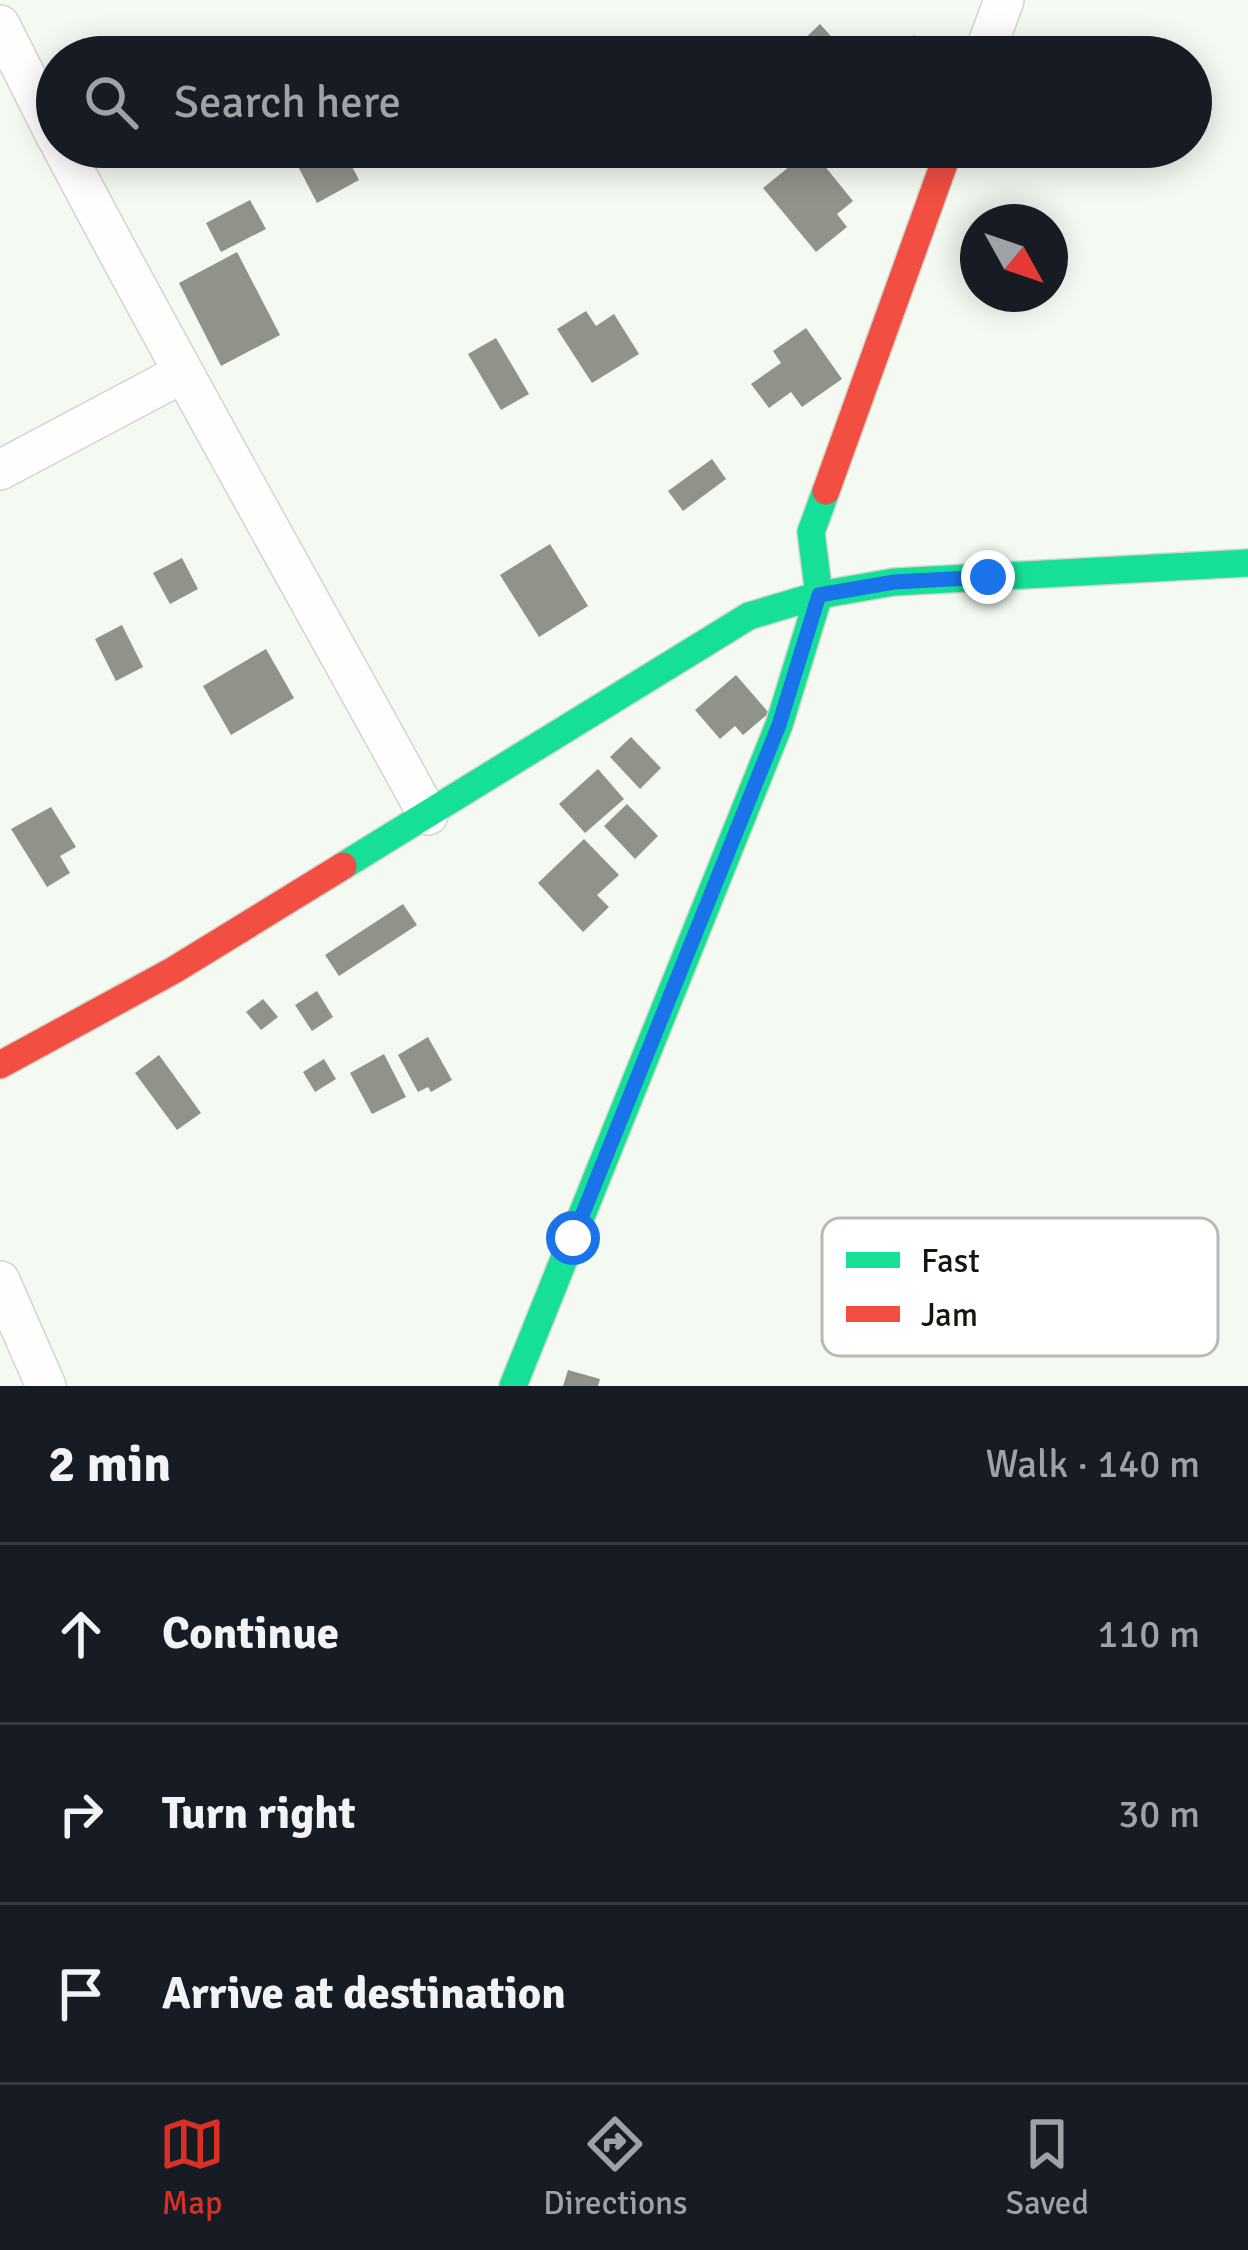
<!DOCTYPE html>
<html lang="en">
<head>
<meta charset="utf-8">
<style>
	:root { --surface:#171b24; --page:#242831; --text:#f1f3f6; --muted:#9ea1a6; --line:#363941; --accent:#d93025 }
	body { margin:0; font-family:Signika,sans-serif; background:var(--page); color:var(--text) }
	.compass { position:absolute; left:960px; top:204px; width:108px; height:108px; border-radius:50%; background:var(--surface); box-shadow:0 6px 30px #0003; rotate:130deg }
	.stop { position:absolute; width:36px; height:36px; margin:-27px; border:9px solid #1a73e8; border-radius:50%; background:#fff }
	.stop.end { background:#1a73e8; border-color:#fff; box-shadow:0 3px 12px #0008 }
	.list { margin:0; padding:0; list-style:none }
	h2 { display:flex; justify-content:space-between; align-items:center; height:156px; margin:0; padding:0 48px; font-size:51px }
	h2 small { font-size:39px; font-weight:400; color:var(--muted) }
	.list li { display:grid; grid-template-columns:78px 1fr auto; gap:36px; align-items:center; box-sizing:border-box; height:180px; padding:0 48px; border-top:3px solid var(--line) }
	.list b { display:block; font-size:45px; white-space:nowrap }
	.list em { font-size:39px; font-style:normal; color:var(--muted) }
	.icon { flex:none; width:66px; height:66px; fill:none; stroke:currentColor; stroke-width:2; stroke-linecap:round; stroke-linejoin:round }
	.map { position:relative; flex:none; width:1248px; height:1386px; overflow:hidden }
	.search { position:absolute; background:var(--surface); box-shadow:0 6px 30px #0003; left:36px; right:36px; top:36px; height:132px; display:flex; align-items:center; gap:30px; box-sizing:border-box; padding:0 42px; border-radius:66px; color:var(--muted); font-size:45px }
	.sheet { height:696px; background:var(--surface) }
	nav { display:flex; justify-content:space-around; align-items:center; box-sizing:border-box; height:168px; border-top:3px solid var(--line); background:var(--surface); font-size:33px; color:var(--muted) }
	nav a { display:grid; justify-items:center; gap:6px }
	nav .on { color:var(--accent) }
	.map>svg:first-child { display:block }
	.building { fill:#90938a }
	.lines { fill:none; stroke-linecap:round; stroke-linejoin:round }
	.street-casing { stroke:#d1d7cd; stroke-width:42 }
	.fast-casing { stroke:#d1d7cd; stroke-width:30 }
	.jam-casing { stroke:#d1d7cd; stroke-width:30 }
	.street { stroke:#fdfefd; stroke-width:39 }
	.fast { stroke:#16e098; stroke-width:27 }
	.jam { stroke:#f24e42; stroke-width:27 }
	.route { stroke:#1a73e8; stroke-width:15 }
	.key { fill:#fff; stroke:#b8bab7; stroke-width:3 }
	.key-label { font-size:33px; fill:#11180e }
</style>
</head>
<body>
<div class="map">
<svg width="1248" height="1386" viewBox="0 0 1248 1386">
	<rect width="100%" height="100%" fill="#f4faf1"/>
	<g class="building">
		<path d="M820,24l26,29 -5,4h-29l-12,-14z"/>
		<path d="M914,35l19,22h-45z"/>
		<path d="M645,42l11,15h-33z"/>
		<path d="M288,147h54l17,33 -42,23z"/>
		<path d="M811,149l42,52 -16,13 10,13 -31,25 -53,-64z"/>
		<path d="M250,200l16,29 -45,23 -15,-29z"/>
		<path d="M237,252l43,83 -59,31 -42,-83z"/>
		<path d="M586,311l10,15 18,-12 25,40 -47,29 -35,-54z"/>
		<path d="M806,328l36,51 -40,28 -11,-15 -22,16 -18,-24 30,-21 -8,-12z"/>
		<path d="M496,338l33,56 -28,16 -33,-56z"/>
		<path d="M712,459l14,20 -43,32 -15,-20z"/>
		<path d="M550,544l38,62 -49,31 -39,-62z"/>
		<path d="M182,558l16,31 -28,15 -17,-31z"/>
		<path d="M122,625l21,42 -27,14 -21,-42z"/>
		<path d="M266,649l28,49 -63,37 -28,-49z"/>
		<path d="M736,675l33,38 -26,22 -8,-9 -15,13 -25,-29z"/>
		<path d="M631,737l30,31 -21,21 -30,-32z"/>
		<path d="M598,769l26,30 -39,34 -26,-29z"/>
		<path d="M627,804l31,32 -23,23 -31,-33z"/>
		<path d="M51,807l25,40 -16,9 10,17 -23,14 -36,-58z"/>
		<path d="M584,839l35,36 -22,20 12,12 -26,25 -45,-49z"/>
		<path d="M403,904l14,21 -78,51 -14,-21z"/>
		<path d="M317,991l16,26 -21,14 -17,-26z"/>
		<path d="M263,999l15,18 -17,13 -15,-18z"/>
		<path d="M428,1037l24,43 -21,12 -3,-5 -10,5 -20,-37z"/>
		<path d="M384,1054l22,43 -34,17 -22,-41z"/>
		<path d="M159,1055l42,58 -24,17 -42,-57z"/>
		<path d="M324,1059l12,20 -21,13 -12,-20z"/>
		<path d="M568,1370l32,9 -2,7h-35z"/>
	</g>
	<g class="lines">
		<g class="street-casing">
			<g id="street">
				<path d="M0,25l57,113"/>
				<path d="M983,57l21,-57"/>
				<path d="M62,147c118,225 244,445 366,668"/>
				<path d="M0,470l181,-96"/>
				<path d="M0,1281l46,105"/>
			</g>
		</g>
		<g class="fast-casing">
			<g id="fast">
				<path d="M343,866l406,-250 70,-21 75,-13 354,-19"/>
				<path d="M513,1386l266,-661 40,-130 -8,-63 15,-41"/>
			</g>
		</g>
		<g class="jam-casing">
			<g id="jam">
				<path d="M826,491l124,-344"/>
				<path d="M0,1065l174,-95 169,-104"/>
			</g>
		</g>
		<use href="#street" class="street"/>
		<use href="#fast" class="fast"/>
		<use href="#jam" class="jam"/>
	</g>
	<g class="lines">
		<path class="route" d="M573,1238l206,-513 40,-130 75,-13 94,-5"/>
	</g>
	<rect x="822" y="1218" width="396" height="138" rx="18" class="key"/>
	<rect x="846" y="1252" width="54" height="16" fill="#16e098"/>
	<rect x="846" y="1306" width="54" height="16" fill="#f24e42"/>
	<g class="key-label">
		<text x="921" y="1272">Fast</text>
		<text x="921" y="1326">Jam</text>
	</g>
</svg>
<svg class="compass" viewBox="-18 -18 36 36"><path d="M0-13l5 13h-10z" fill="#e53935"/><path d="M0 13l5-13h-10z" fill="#9ea1a6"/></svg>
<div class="stop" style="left:573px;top:1238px"></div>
<div class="stop end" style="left:988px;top:577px"></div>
<div class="search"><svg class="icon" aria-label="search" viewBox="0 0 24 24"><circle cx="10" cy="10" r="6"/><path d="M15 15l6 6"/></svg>Search here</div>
</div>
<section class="sheet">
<h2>2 min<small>Walk · 140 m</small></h2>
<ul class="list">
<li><svg class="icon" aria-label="ahead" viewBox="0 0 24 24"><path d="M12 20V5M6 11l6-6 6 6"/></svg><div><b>Continue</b></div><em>110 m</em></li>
<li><svg class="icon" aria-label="right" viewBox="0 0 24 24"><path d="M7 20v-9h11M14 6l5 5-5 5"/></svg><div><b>Turn right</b></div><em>30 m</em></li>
<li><svg class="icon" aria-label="arrive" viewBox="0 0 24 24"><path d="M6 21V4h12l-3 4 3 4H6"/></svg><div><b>Arrive at destination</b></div></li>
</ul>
</section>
<nav>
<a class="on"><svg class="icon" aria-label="map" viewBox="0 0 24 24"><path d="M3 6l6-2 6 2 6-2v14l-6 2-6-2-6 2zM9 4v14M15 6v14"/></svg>Map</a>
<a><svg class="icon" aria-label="directions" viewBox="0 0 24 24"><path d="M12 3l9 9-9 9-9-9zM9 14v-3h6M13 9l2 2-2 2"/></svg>Directions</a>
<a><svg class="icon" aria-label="saved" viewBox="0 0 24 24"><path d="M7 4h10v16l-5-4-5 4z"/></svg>Saved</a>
</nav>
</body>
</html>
